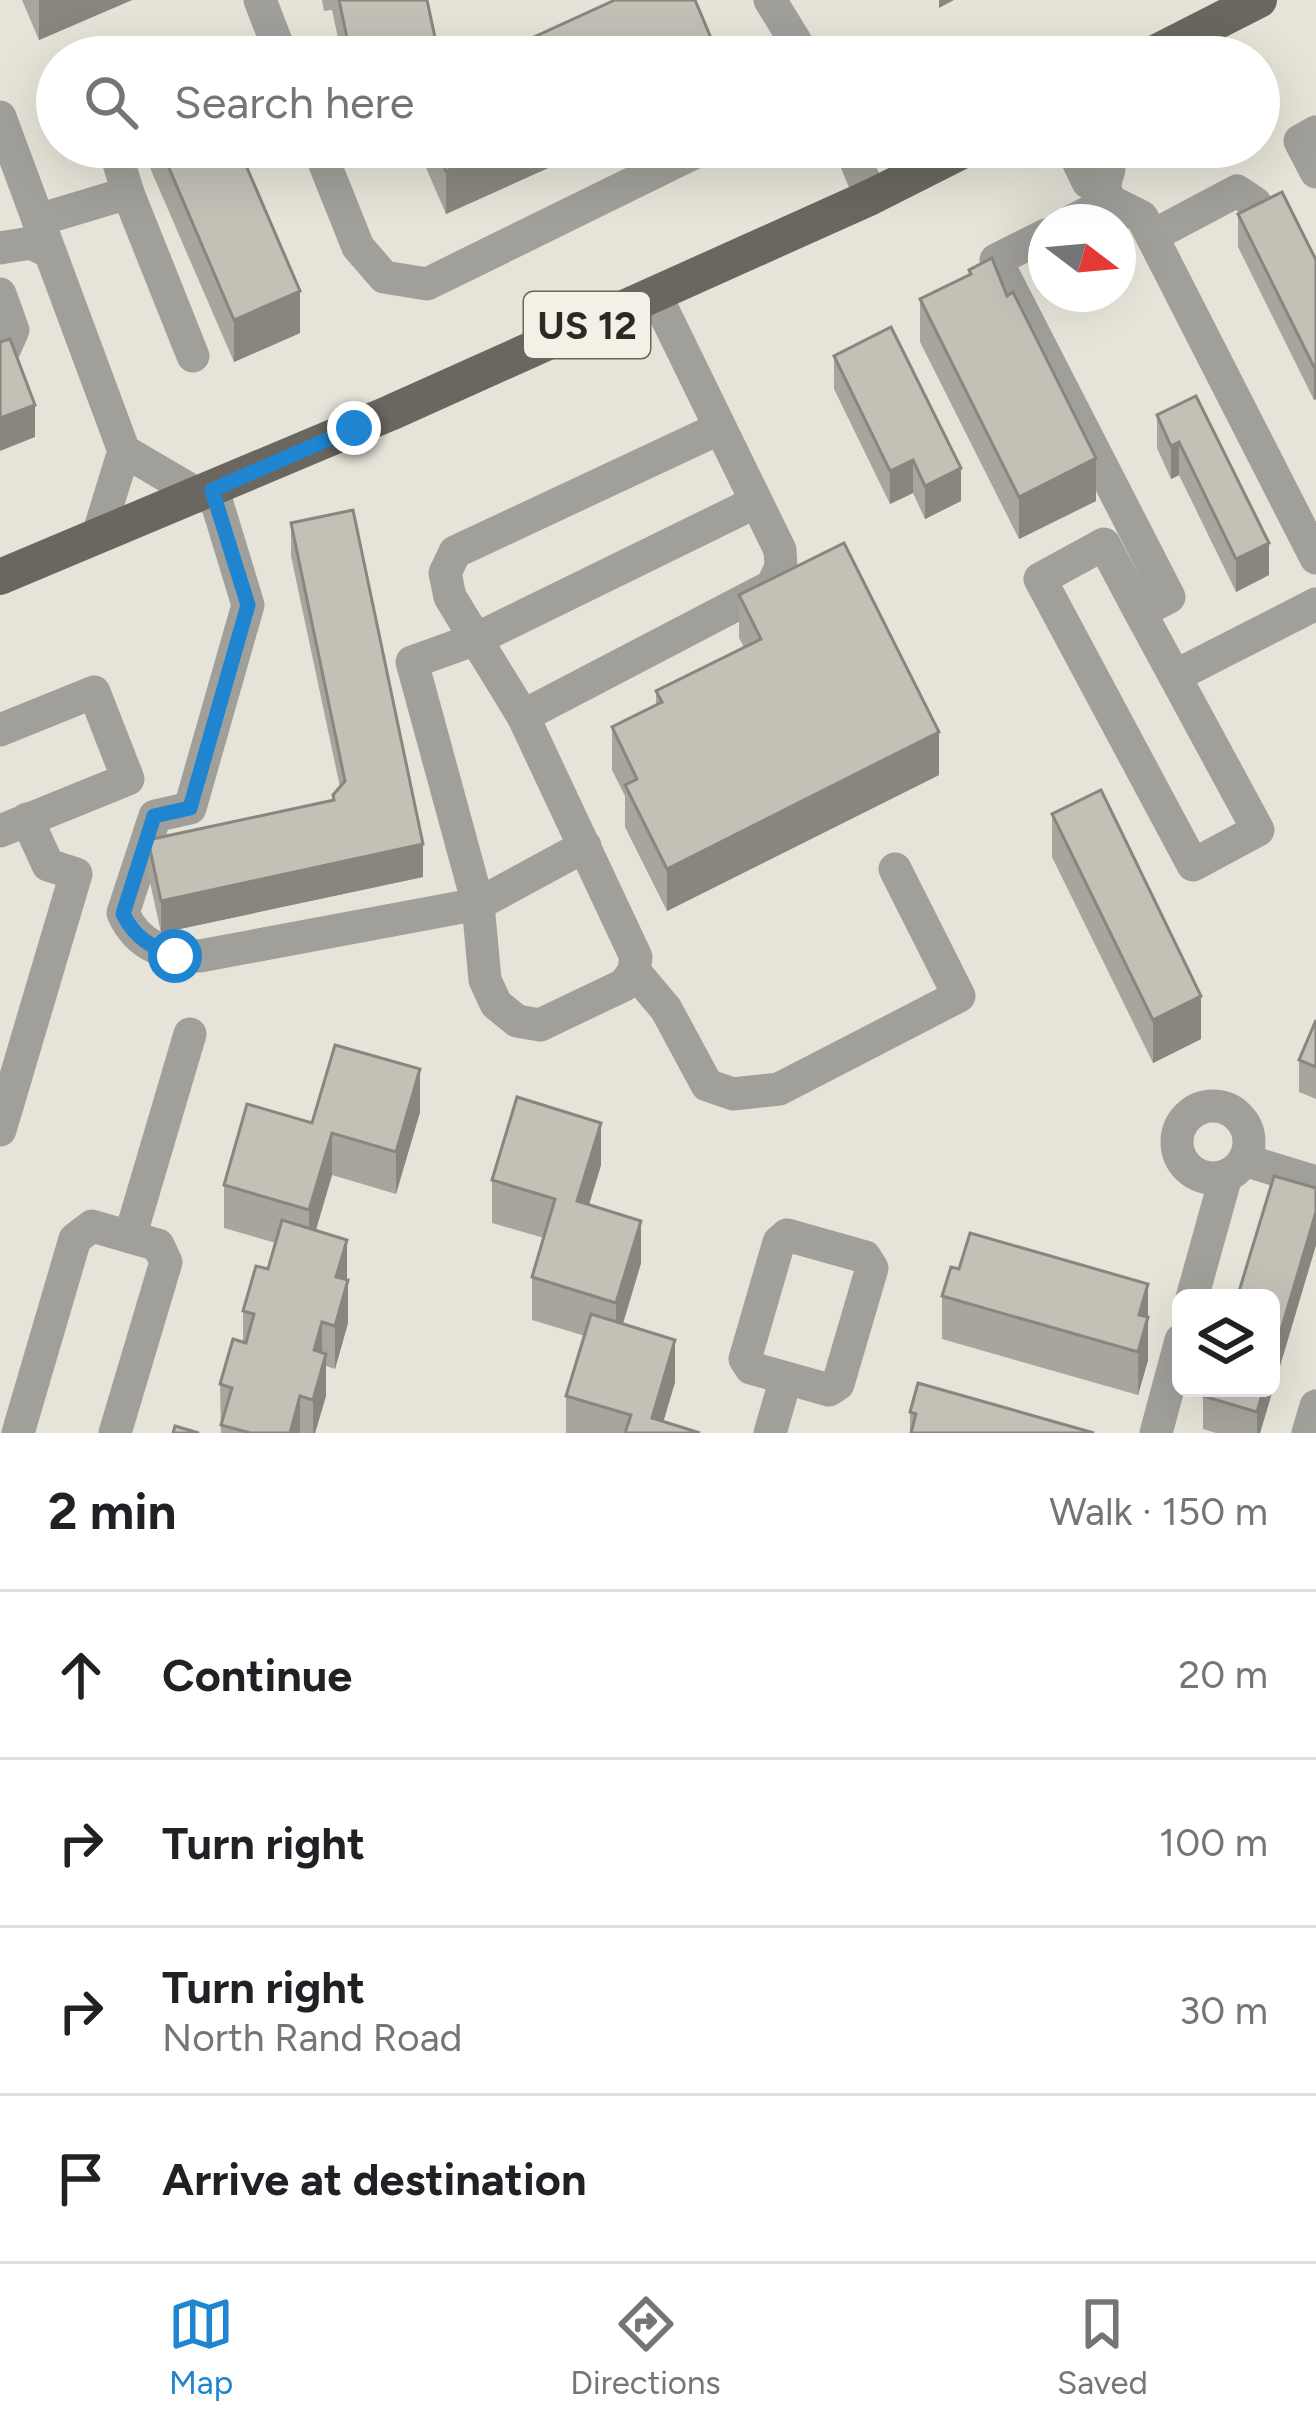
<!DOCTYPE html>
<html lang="en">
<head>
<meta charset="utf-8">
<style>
	:root { --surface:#fff; --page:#f2f2f2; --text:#202124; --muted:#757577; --line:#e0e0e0; --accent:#1f85d0 }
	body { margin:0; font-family:Figtree,sans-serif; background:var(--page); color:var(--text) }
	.controls { position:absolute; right:36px; bottom:36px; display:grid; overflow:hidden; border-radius:18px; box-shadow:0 12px 48px #0002 }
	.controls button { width:108px; height:108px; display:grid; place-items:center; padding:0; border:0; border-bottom:3px solid var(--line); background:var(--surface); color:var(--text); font:60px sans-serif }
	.compass { position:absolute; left:1028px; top:204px; width:108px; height:108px; border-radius:50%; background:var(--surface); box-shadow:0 12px 48px #0002; rotate:106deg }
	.stop { position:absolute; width:36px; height:36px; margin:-27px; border:9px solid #1f85d0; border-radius:50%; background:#fff }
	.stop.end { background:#1f85d0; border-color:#fff; box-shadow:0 3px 12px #0008 }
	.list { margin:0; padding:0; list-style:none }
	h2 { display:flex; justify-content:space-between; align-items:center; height:156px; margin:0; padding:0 48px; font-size:51px }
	h2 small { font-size:39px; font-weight:400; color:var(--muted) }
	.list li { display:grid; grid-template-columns:78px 1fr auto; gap:36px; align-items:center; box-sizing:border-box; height:168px; padding:0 48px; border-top:3px solid var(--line) }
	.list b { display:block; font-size:45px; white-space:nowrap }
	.list p { margin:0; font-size:39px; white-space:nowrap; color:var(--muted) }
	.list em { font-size:39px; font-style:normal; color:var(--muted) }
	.icon { flex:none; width:66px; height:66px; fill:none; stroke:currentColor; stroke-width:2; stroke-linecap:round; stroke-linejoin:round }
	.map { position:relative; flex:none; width:1316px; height:1433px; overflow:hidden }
	.search { position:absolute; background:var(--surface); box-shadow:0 12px 48px #0002; left:36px; right:36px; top:36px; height:132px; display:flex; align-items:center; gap:30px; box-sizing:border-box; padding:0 42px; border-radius:66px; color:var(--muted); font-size:45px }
	.sheet { height:828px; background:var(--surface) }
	nav { display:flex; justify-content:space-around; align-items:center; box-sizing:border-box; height:168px; border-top:3px solid var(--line); background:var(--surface); font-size:33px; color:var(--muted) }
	nav a { display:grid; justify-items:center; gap:6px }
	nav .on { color:var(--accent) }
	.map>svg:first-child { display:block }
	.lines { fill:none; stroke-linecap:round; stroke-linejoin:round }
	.minor { stroke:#a09f9a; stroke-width:33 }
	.major { stroke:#69675f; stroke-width:36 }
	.wall { fill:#a8a59d }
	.shaded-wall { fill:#88867f }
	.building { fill:#c3c0b6; stroke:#88867f; stroke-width:3 }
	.route { stroke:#1f85d0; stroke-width:15 }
	.labels { text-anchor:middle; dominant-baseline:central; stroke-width:9; stroke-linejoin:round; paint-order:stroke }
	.shield { fill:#f3f1e5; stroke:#66665f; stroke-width:3 }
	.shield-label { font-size:39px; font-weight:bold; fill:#2a2a25 }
</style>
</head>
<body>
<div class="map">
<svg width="1316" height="1433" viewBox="0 0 1316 1433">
	<rect width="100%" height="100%" fill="#e6e3d8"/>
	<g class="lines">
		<g class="minor">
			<path d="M260,0l22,57"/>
			<path d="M770,0l35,57"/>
			<path d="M0,117l50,135"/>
			<path d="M1316,132l-16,9 16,31"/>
			<path d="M114,147l14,46 65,163"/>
			<path d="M318,147l40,100 26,30 43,7 279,-137"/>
			<path d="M850,147l21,50"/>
			<path d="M1076,147l-2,6 14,29 16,5"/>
			<path d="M1099,147l10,22 -5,18 6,14 32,16 174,341"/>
			<path d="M38,220l90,-27"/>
			<path d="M1070,222l40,-21"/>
			<path d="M1046,235l-50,25 173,337 -29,15 118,218 -65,35 -153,-286 64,-35 36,68"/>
			<path d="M1152,236l85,-45 18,12 16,27"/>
			<path d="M0,248l31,-5 19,9 74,199 77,45"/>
			<path d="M0,294l13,36 -8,18 -5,2"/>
			<path d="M213,490l35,115 -58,203 -35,8 -32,97c15,34 43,42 77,43l278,-52 -66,-242 64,-23 280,-137"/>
			<path d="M98,535l26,-84"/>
			<path d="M1175,676l141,-72"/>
			<path d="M523,716l-73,-119 -5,-24 10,-21 265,-124"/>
			<path d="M0,730l94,-38 34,87 -128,52"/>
			<path d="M585,846l-107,58 7,76 11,24 21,17 23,4 84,-40 10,-14 2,-14 -113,-241 249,-130 9,-19 -1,-17 -125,-256"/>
			<path d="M634,971l32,38 41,76 26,9 46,-5 180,-93 -64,-127"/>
			<circle cx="1213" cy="1142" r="36"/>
			<path d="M0,1130l76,-256 -28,-9 -21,-46"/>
			<path d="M1244,1160l72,22"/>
			<path d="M787,1235l78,22 7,11 -34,116 -9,6 -78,-22 -6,-9 34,-117z"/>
			<path d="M130,1237l60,-203"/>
			<path d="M1192,1298l34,-122"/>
			<path d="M18,1433l57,-194 17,-13 66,19 8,17 -51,171"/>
			<path d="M770,1433l16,-55"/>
			<path d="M1156,1433l25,-93"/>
			<path d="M1308,1433l8,-27"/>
		</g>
		<g class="major">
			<path d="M1147,57l112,-57"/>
			<path d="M0,577l390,-164 481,-216 99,-50"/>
		</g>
	</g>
	<g class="wall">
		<path d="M22,0h110l-93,40z"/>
		<path d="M322,0h105l9,57h-94l-10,-47 -8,1z"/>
		<path d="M141,147h97l62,186 -66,29z"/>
		<path d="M417,147h178l-149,67z"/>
		<path d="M1238,214l78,46v139l-2,1 -76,-153z"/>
		<path d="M969,270l38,26 89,205 -77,38 -99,-197v-43l49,-24z"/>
		<path d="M834,356l127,145 -36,18 -12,-26 -23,11 -56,-115z"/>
		<path d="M1196,396l73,179 -33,17 -57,-117 -8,4 -14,-31v-33z"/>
		<path d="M291,523l132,354 -262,56 -13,-60v-33l185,-40v-5l7,-8 -49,-231z"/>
		<path d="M739,595l200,180 -272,136 -42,-84v-31l-13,-26v-43l44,-22v-14l88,-44 -5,-9z"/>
		<path d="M1052,814l149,225 -48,24 -101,-206z"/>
		<path d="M1316,1020v79l-17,-7v-32z"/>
		<path d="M420,1112l-24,82 -64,-19 -16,55 31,50 1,43 -13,46 -9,-3v30l-11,37h-94l-1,-49 23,-42v-31l25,-42 8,-26 -52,-15v-43l88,-62z"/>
		<path d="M601,1165l-12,40 52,58 -18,61 52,58 -12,40 37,11h-134v-37l19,-60 -53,-16v-43l12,-39 -52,-15v-43z"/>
		<path d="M1316,1188v57l-56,188h-44l-13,-4v-33z"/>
		<path d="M959,1269l189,15v76l-10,35 -196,-56v-43z"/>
		<path d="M910,1412l184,21h-184z"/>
	</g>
	<g class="shaded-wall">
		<path d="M39,0h93l-93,40z"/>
		<path d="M939,0h15l-15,8z"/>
		<path d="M436,42v15h-67z"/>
		<path d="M716,50v7h-16z"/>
		<path d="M500,147h95l-149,67v-43z"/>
		<path d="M300,291v42l-66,29v-42z"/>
		<path d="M1316,366v33l-2,1v-33z"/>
		<path d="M35,405v32l-35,14v-33z"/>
		<path d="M1179,442v33l-8,4v-33z"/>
		<path d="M1096,458v43l-77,38v-42z"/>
		<path d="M913,460v33l-23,11v-33z"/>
		<path d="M961,468v33l-36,18v-33z"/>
		<path d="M1269,543v32l-33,17v-33z"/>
		<path d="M939,732v43l-272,136v-42z"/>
		<path d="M423,844v33l-262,56v-32z"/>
		<path d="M1201,996v43l-48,24v-43z"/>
		<path d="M420,1069v43l-24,82v-42z"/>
		<path d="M601,1123v42l-24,79v-43z"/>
		<path d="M332,1133v42l-23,78v-43z"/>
		<path d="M1316,1212v33l-56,188h-3v-21l7,-24h7v-24z"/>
		<path d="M641,1221v42l-25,83v-43z"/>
		<path d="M347,1240v42l-11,-5z"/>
		<path d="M348,1280v43l-13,46v-43z"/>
		<path d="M1148,1284v76l-10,35 1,-80z"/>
		<path d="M322,1322v43l-8,-15z"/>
		<path d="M675,1340v42l-15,51 -8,-15z"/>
		<path d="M326,1354v42l-11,37h-2v-33z"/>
		<path d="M300,1396v37h-10z"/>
	</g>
	<g class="building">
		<path d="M339,0h88l9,42 -67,15h-18z"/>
		<path d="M615,0h80l21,50 -16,7h-210z"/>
		<path d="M160,147h78l62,144 -66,29z"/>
		<path d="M436,147h64l-54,24z"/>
		<path d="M1282,192l34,68v106l-2,1 -76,-153z"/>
		<path d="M992,258l15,38 6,-4 83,166 -77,39 -99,-198 51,-25 -2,-4z"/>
		<path d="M891,327l70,141 -36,18 -12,-26 -23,11 -56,-115z"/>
		<path d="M10,339l25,66 -35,13v-76z"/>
		<path d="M1196,396l73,147 -33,16 -57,-117 -8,4 -14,-31z"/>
		<path d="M353,510l70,334 -262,57 -13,-61 186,-40 -1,-5 12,-14 -54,-258z"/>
		<path d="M844,543l95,189 -272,137 -42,-84 12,-6 -25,-52 50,-25 -6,-11 105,-52 -22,-44z"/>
		<path d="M1101,790l100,206 -48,24 -101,-206z"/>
		<path d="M1316,1020v47l-17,-7z"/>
		<path d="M335,1045l85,24 -24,83 -64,-19 -23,77 -85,-25 23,-81 65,19z"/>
		<path d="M517,1097l84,26 -24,78 64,20 -25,82 -84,-26 23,-78 -63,-19z"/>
		<path d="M1274,1176l42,12v24l-45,152v-66h-34z"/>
		<path d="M282,1220l65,20 -11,37 12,3 -13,46 -13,-4 -8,28 12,4 -13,46 -13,-4 -10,37h-40l-29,-8 11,-37 -12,-4 13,-45 13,4 8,-29 -11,-3 13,-45 12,3z"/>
		<path d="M970,1233l178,51 -9,31 9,2 -10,35 -196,-56 9,-29 8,2z"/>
		<path d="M591,1314l84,26 -23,78 48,15h-75l6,-18 -65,-19z"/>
		<path d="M918,1383l176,50h-183l5,-19 -6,-2z"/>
		<path d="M1205,1388h59l-7,24 -54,-16z"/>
		<path d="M175,1426l24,7h-26z"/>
	</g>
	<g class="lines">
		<path class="route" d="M175,956c-25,-10 -40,-18 -52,-42l31,-98 36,-8 58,-203 -36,-115 142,-62"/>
	</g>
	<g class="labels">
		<rect class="shield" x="524" y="292" width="126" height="66" rx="9"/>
		<g class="shield-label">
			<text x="587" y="325">US 12</text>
		</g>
	</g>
</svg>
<div class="controls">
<button><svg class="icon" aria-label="layers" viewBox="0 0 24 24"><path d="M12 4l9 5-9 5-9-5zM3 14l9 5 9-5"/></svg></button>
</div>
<svg class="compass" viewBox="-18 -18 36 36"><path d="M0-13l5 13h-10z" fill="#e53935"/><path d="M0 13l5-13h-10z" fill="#757577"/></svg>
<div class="stop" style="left:175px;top:956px"></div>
<div class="stop end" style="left:354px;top:428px"></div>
<div class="search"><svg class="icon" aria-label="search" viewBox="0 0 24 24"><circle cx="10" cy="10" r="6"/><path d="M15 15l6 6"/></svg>Search here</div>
</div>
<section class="sheet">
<h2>2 min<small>Walk · 150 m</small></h2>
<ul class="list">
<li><svg class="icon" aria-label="ahead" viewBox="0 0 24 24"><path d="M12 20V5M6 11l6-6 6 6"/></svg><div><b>Continue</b></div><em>20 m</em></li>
<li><svg class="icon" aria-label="right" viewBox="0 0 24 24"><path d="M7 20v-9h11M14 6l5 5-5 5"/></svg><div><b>Turn right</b></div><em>100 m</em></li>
<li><svg class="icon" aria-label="right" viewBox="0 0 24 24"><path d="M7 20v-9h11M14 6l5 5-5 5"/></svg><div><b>Turn right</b><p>North Rand Road</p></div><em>30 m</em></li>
<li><svg class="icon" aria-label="arrive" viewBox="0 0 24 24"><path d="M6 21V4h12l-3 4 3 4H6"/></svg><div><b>Arrive at destination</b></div></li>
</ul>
</section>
<nav>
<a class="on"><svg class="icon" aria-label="map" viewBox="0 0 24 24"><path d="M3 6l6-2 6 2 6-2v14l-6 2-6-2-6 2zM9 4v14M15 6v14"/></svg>Map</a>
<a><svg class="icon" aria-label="directions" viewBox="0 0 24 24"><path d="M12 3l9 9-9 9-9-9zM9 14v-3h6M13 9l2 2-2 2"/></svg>Directions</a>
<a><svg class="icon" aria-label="saved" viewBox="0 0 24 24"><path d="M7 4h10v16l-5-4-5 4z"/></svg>Saved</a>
</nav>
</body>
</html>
